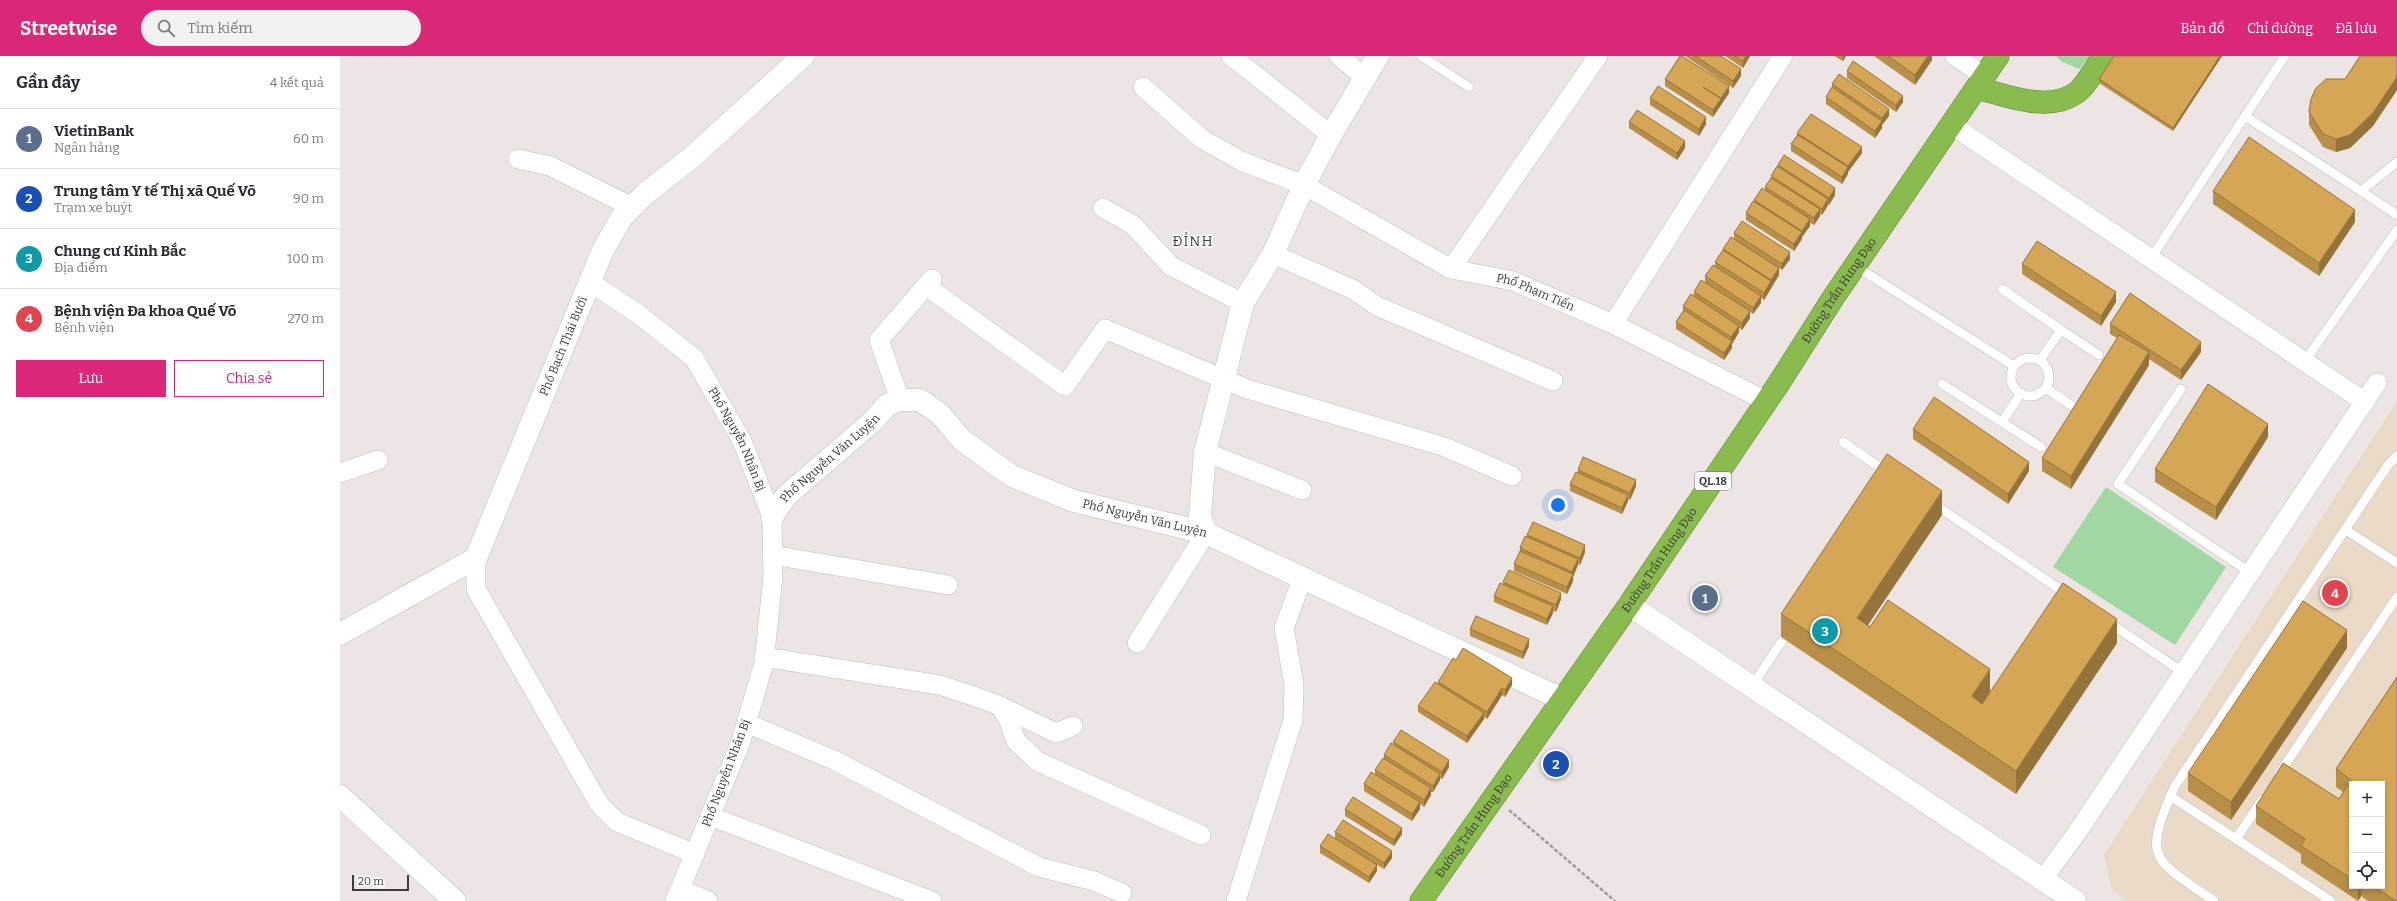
<!DOCTYPE html>
<html lang="vi">
<head>
<meta charset="utf-8">
<style>
	:root { --surface:#fff; --page:#f2f2f3; --text:#2b2b33; --muted:#7c7c81; --line:#e1e1e2; --accent:#db2777 }
	body { margin:0; font-family:Bitter,serif; background:var(--page); color:var(--text) }
	.controls { position:absolute; right:12px; bottom:12px; display:grid; overflow:hidden; border-radius:0px; box-shadow:0 2px 6px #0003 }
	.controls button { width:36px; height:36px; display:grid; place-items:center; padding:0; border:0; border-bottom:1px solid var(--line); background:var(--surface); color:var(--text); font:20px sans-serif }
	.scale { position:absolute; left:12px; bottom:10px; width:57px; box-sizing:border-box; padding-left:4px; border:2px solid #3e3b3a; border-top:0; font-size:11px; line-height:14px; white-space:nowrap; color:#3e3b3a; -webkit-text-stroke:3px #fff; paint-order:stroke }
	.you { position:absolute; left:1218px; top:449px; width:14px; height:14px; margin:-10px; border:3px solid #fff; border-radius:50%; background:#1a73e8; box-shadow:0 0 0 6px #1a73e833 }
	.badge { display:grid; place-items:center; width:26px; height:26px; border-radius:50%; background:var(--accent); color:#fff; font-size:13px; font-weight:700 }
	.pin { position:absolute; translate:-50% -50%; border:2px solid #fff; box-shadow:0 1px 4px #0006 }
	.list { margin:0; padding:0; list-style:none }
	h2 { display:flex; justify-content:space-between; align-items:center; height:52px; margin:0; padding:0 16px; font-size:17px }
	h2 small { font-size:13px; font-weight:400; color:var(--muted) }
	.list li { display:grid; grid-template-columns:26px 1fr auto; gap:12px; align-items:center; box-sizing:border-box; height:60px; padding:0 16px; border-top:1px solid var(--line) }
	.list b { display:block; font-size:15px; white-space:nowrap }
	.list p { margin:0; font-size:13px; white-space:nowrap; color:var(--muted) }
	.list em { font-size:13px; font-style:normal; color:var(--muted) }
	.actions { display:flex; gap:8px; padding:12px 16px }
	.actions a { flex:1; padding:9px 0; border:1px solid var(--accent); border-radius:0px; text-align:center; font-size:14px; color:var(--accent) }
	.actions .main { background:var(--accent); color:#fff }
	.icon { flex:none; width:22px; height:22px; fill:none; stroke:currentColor; stroke-width:2; stroke-linecap:round; stroke-linejoin:round }
	.map { position:relative; flex:none; width:2057px; height:845px; overflow:hidden }
	header { display:flex; align-items:center; gap:24px; box-sizing:border-box; height:56px; padding:0 20px; background:var(--accent); color:#fff }
	header strong { font-size:19px }
	nav { display:flex; gap:22px; margin-inline-start:auto; font-size:14px }
	.search { width:280px; height:36px; background:var(--page); display:flex; align-items:center; gap:10px; box-sizing:border-box; padding:0 14px; border-radius:22px; color:var(--muted); font-size:15px }
	main { display:flex }
	aside { flex:1; background:var(--surface) }
	.map>svg:first-child { display:block }
	.medical { fill:#eadac8; fill-rule:evenodd }
	.green { fill:#a1d7a2 }
	.lines { fill:none; stroke-linecap:round; stroke-linejoin:round }
	.service-casing { stroke:#c3bdbb; stroke-width:10 }
	.minor-casing { stroke:#c3bdbb; stroke-width:20 }
	.tertiary-casing { stroke:#c3bdbb; stroke-width:23 }
	.trunk-casing { stroke:#5d832a; stroke-width:23 }
	.path { stroke:#a09a99; stroke-width:2.5; stroke-dasharray:4 2; stroke-linecap:butt }
	.service { stroke:#fff; stroke-width:9 }
	.minor { stroke:#fff; stroke-width:19 }
	.tertiary { stroke:#fff; stroke-width:22 }
	.trunk { stroke:#8abb4e; stroke-width:22 }
	.wall { fill:#b78f49; fill-rule:evenodd }
	.shaded-wall { fill:#95743c }
	.building { fill:#d5a655; stroke:#95743c }
	.labels { text-anchor:middle; dominant-baseline:central; stroke-width:3; stroke-linejoin:round; paint-order:stroke }
	.shield { fill:#fff; stroke:#787675; stroke-width:1 }
	.shield-label { font-size:11px; font-weight:bold; fill:#3e3b3a }
	.street-label { font-size:12px; fill:#3e3b3a; stroke:#fff }
	.quarter-label { font-size:14px; letter-spacing:1px; fill:#3e3b3a; stroke:#fff }
</style>
</head>
<body>
<header>
<strong>Streetwise</strong>
<div class="search"><svg class="icon" aria-label="search" viewBox="0 0 24 24"><circle cx="10" cy="10" r="6"/><path d="M15 15l6 6"/></svg>Tìm kiếm</div>
<nav><a>Bản đồ</a><a>Chỉ đường</a><a>Đã lưu</a></nav>
</header>
<main>
<aside>
<h2>Gần đây<small>4 kết quả</small></h2>
<ul class="list">
<li><span class="badge" style="background:#5c6f8a">1</span><div><b>VietinBank</b><p>Ngân hàng</p></div><em>60 m</em></li>
<li><span class="badge" style="background:#1a4fb4">2</span><div><b>Trung tâm Y tế Thị xã Quế Võ</b><p>Trạm xe buýt</p></div><em>90 m</em></li>
<li><span class="badge" style="background:#0f9aa8">3</span><div><b>Chung cư Kinh Bắc</b><p>Địa điểm</p></div><em>100 m</em></li>
<li><span class="badge" style="background:#e0444e">4</span><div><b>Bệnh viện Đa khoa Quế Võ</b><p>Bệnh viện</p></div><em>270 m</em></li>
</ul>
<div class="actions"><a class="main">Lưu</a><a>Chia sẻ</a></div>
</aside>
<div class="map">
<svg width="2057" height="845" viewBox="0 0 2057 845">
	<rect width="100%" height="100%" fill="#ece5e3"/>
	<path class="medical" d="M2057,345v500h-269l-16,-11 -8,-35zM2012,728h30v102h-30z"/>
	<g class="green">
		<path d="M1716,0h33l-9,13 -18,-7z"/>
		<path d="M1766,431l120,80 -51,78 -122,-78z"/>
	</g>
	<g class="lines">
		<g class="service-casing">
			<g id="service">
				<path d="M1081,0l48,31"/>
				<path d="M1905,60l116,75 36,-29"/>
				<path d="M2021,135l36,24"/>
				<path d="M1811,202l134,-202"/>
				<path d="M1515,210l159,100"/>
				<path d="M1662,233l59,41 -21,30"/>
				<path d="M1721,274l38,25"/>
				<circle cx="1690" cy="321" r="19"/>
				<path d="M1965,305l92,-131"/>
				<path d="M1602,328l99,63"/>
				<path d="M1706,332l29,20"/>
				<path d="M1841,333l-63,95 133,89"/>
				<path d="M1662,366l19,-29"/>
				<path d="M1503,386l45,31"/>
				<path d="M1591,446l137,93"/>
				<path d="M2006,474l51,33"/>
				<path d="M1767,565l77,52"/>
				<path d="M1412,630l38,-57"/>
				<path d="M1939,718l118,-177"/>
				<path d="M1830,740l161,105"/>
				<path d="M1896,783l26,-39"/>
				<path d="M1874,845c-62,-43 -72,-41 -39,-115l213,-321 9,-9"/>
			</g>
		</g>
		<g class="minor-casing">
			<g id="minor">
				<path d="M891,0l100,79"/>
				<path d="M999,0l25,21"/>
				<path d="M1615,0l29,20"/>
				<path id="s1" d="M803,31l59,52 39,22 63,24 147,84 62,12 100,43 153,77"/>
				<path d="M1610,68l415,278"/>
				<path d="M178,103l32,7 82,41"/>
				<path d="M763,152l30,17 38,41 72,37"/>
				<path d="M933,198l81,36 23,16 176,75"/>
				<path d="M1111,213l147,-213"/>
				<path id="s2" d="M250,226l48,32 56,44 48,83 30,76 1,59 -9,87 -24,81 -65,157"/>
				<path d="M586,230l139,100 40,-57 142,60 198,58 67,29"/>
				<path d="M1273,268l170,-268"/>
				<path d="M560,344l-21,-60 53,-61"/>
				<path d="M865,396l97,38"/>
				<path d="M0,417l38,-13"/>
				<path d="M432,499l176,30"/>
				<path d="M136,502v31l123,215 18,18 78,32"/>
				<path d="M797,587l69,-110"/>
				<path d="M424,601l176,28 45,15 15,6 8,13 8,22 21,20 164,74"/>
				<path d="M660,650l56,27 17,-7"/>
				<path d="M406,667l88,37 205,107 55,14 28,12"/>
				<path d="M370,760l222,85"/>
				<path d="M1703,823l33,-45 301,-451"/>
				<path d="M340,833l28,12"/>
				<path d="M896,845l57,-181 1,-35 -10,-57 18,-49"/>
			</g>
		</g>
		<g class="tertiary-casing">
			<g id="tertiary">
				<path id="s3" d="M432,461l14,-21 87,-75 14,-16 13,-5h20l20,14 22,26 50,36 62,25 132,32 356,166"/>
				<path d="M866,477l-6,-17 5,-64 38,-149 30,-49 31,-69 27,-50 47,-79"/>
				<path d="M1289,549l446,296"/>
				<path id="s4" d="M0,578l136,-76 127,-308 19,-33 24,-24 45,-35 112,-102"/>
				<path d="M0,740l115,105"/>
			</g>
		</g>
		<g class="trunk-casing">
			<g id="trunk">
				<path d="M1637,32c29,7 71,25 99,5 11,-8 19,-25 27,-37"/>
				<path id="s5" d="M1081,845l208,-296 150,-222 54,-85 165,-242"/>
			</g>
		</g>
		<path class="path" d="M1169,754l106,91"/>
		<use href="#service" class="service"/>
		<use href="#minor" class="minor"/>
		<use href="#tertiary" class="tertiary"/>
		<use href="#trunk" class="trunk"/>
	</g>
	<g class="wall">
		<path d="M1345,0h36l20,20 -8,12z"/>
		<path d="M1385,0h25l-7,12z"/>
		<path d="M1494,0h12l-3,5z"/>
		<path d="M1534,0h58v4l-17,25z"/>
		<path d="M1774,0h108l-49,75 -74,-48v-4z"/>
		<path d="M2057,0v34l-24,36 -23,22 -14,4 -13,-5 -14,-22v-13l36,-33z"/>
		<path d="M1507,15l56,31 -7,10 -49,-34z"/>
		<path d="M1325,23l64,14 -16,24 -48,-31z"/>
		<path d="M1492,28l57,32 -7,9v3l-7,10 -49,-34v-7l6,-9z"/>
		<path d="M1310,42l56,26 -7,12 -49,-31z"/>
		<path d="M1289,66l56,26 -8,12 -48,-32z"/>
		<path d="M1457,77l65,20 -14,19v2l-6,10 -51,-33v-7l6,-9z"/>
		<path d="M1438,109l57,30 -6,10 -1,-1v1l-6,10 -2,-1v2l-6,9 -4,-2v3l-8,11v2l-8,12 -48,-31v-7l8,-12v-1l11,-10v-3l6,-8v-3l7,-10z"/>
		<path d="M1873,135l142,31 -36,54 -106,-72z"/>
		<path d="M1394,177l56,26 -8,11 -3,-2v7l-15,25 -3,-2v5l-8,11 -3,-2v6l-8,12 -3,-2v4l-7,12v4l-8,12 -48,-31v-7l7,-11v-5l11,-10v-4l11,-10v-6l10,-10v-4l8,-12v-1l11,-10z"/>
		<path d="M1682,208l94,38 -15,24 -79,-52z"/>
		<path d="M1770,268l91,28 -20,28 -32,-21v6l-78,124 -29,-18v-13l75,-120 -7,-4z"/>
		<path d="M1573,373l116,42 -21,33 -95,-65z"/>
		<path d="M1928,381l-52,83 -61,-38v-13z"/>
		<path d="M1238,414l58,16 -6,14 -2,-1v2l-6,13 -52,-23v-7l8,-11z"/>
		<path d="M1602,459l-74,110 122,67 127,-49 -101,151 -235,-157v-23z"/>
		<path d="M1187,479l58,17 -5,13 -2,-1 -5,13v4l-6,13 -53,-23v-7l6,-13v-3l7,-12z"/>
		<path d="M1163,526l58,17 -5,13 -3,-1v2l-6,12 -53,-23v-6l9,-12z"/>
		<path d="M1130,573l59,17 -6,13 -53,-23z"/>
		<path d="M2007,592l-116,172 -43,-29v-18z"/>
		<path d="M1116,604l56,25 -7,12 -3,-2 -15,24 -3,-2v2l-17,24 -49,-31v-6l20,-22v-2z"/>
		<path d="M2057,621v224h-29l-7,-5 -3,5 -57,-38v-9l-45,-30v-18l83,-7 4,-7 -7,-5v-18zM2012,728l30,102h-30z"/>
		<path d="M1053,686l56,25 -7,12 -2,-1v2l-7,12h-2v3l-7,12 -4,-3v5l-8,12 -48,-30v-7l11,-9v-5l9,-11v-4l9,-10z"/>
		<path d="M1005,753l57,25 -8,12 -49,-30z"/>
		<path d="M995,776l57,26 -8,11 -7,-4v6l-8,12 -49,-30v-7l15,-7z"/>
	</g>
	<g class="shaded-wall">
		<path d="M1406,0h4l-7,12v-7z"/>
		<path d="M1503,0h3l-3,5z"/>
		<path d="M1588,0h4v4l-17,25v-10z"/>
		<path d="M1880,0h2l-49,75v-3z"/>
		<path d="M1401,13v7l-8,12v-7z"/>
		<path d="M2057,21v13l-24,36 -23,22 -14,4v-13z"/>
		<path d="M1389,30v7l-8,12v-7z"/>
		<path d="M1563,40v6l-7,10v-7z"/>
		<path d="M1381,43v6l-8,12v-7z"/>
		<path d="M1549,53v7l-7,9v-7z"/>
		<path d="M1366,61v7l-7,12v-7z"/>
		<path d="M1542,65v7l-7,10v-7z"/>
		<path d="M1345,85v7l-8,12v-7z"/>
		<path d="M1522,91v6l-14,19v2l-6,10v-7l6,-9v-2z"/>
		<path d="M1495,132v7l-6,10v-7z"/>
		<path d="M1488,143v6l-6,10v-6z"/>
		<path d="M1480,153v7l-6,9v-7z"/>
		<path d="M2015,154v12l-36,54v-13z"/>
		<path d="M1470,163v7l-8,11v-6z"/>
		<path d="M1462,176v7l-8,12v-7z"/>
		<path d="M1450,196v7l-8,11v-6z"/>
		<path d="M1439,212v7l-15,25v-7z"/>
		<path d="M1776,236v10l-15,24v-10z"/>
		<path d="M1421,240v7l-8,11v-6z"/>
		<path d="M1410,255v7l-8,12v-7z"/>
		<path d="M1399,270v6l-7,12v4l-8,12v-7l7,-11v-5z"/>
		<path d="M1861,286v10l-20,28v-10z"/>
		<path d="M1809,296v13l-78,124v-13z"/>
		<path d="M1928,368v13l-52,83v-13z"/>
		<path d="M1689,406v9l-21,33v-10z"/>
		<path d="M1296,424v6l-6,14v-7z"/>
		<path d="M1602,435v24l-85,126v-23z"/>
		<path d="M1288,439v6l-6,13v-6z"/>
		<path d="M1245,489v7l-5,13v-7z"/>
		<path d="M1238,503v6l-5,12v4l-6,13v-7l5,-11v-4z"/>
		<path d="M1221,537v6l-5,13v-7z"/>
		<path d="M1213,550v7l-6,12v-6z"/>
		<path d="M1777,563v24l-101,151v-23z"/>
		<path d="M2007,574v18l-116,172v-18z"/>
		<path d="M1189,583v7l-6,13v-7z"/>
		<path d="M1650,613v23l-18,28v-24z"/>
		<path d="M1172,622v7l-7,12v-7z"/>
		<path d="M1162,632v7l-15,24v-7z"/>
		<path d="M1144,657v6l-17,24v-7z"/>
		<path d="M1109,704v7l-7,12v-7z"/>
		<path d="M1100,718v6l-7,12v-6z"/>
		<path d="M1091,732v7l-7,12v-7z"/>
		<path d="M1080,746v7l-8,12v-7z"/>
		<path d="M1062,772v6l-8,12v-6z"/>
		<path d="M1052,795v7l-8,11v-6z"/>
		<path d="M1037,809v6l-8,12v-6z"/>
		<path d="M2018,830h3v10l-3,5z"/>
	</g>
	<g class="building">
		<path d="M1340,0h2l47,30 -8,12 -18,-11 18,12 -8,11 -48,-31z"/>
		<path d="M1355,0h26l20,13 -8,12z"/>
		<path d="M1395,0h11l-3,5z"/>
		<path d="M1548,0h40l-13,19z"/>
		<path d="M1774,0h106l-47,72 -74,-49z"/>
		<path d="M2020,0h37v21l-24,36 -23,22 -14,4 -13,-5 -14,-22 2,-13 5,-11 10,-9h19z"/>
		<path d="M1513,5l50,35 -7,9 -49,-34z"/>
		<path d="M1499,18l50,35 -7,9 -50,-34z"/>
		<path d="M1318,30l48,31 -7,12 -49,-31z"/>
		<path d="M1492,31l50,34 -7,10 -49,-34z"/>
		<path d="M1297,54l48,31 -8,12 -48,-31z"/>
		<path d="M1471,58l51,33 -14,19 -51,-33z"/>
		<path d="M1458,79l50,32 -6,10 -51,-33z"/>
		<path d="M1909,81l106,73 -36,53 -106,-72z"/>
		<path d="M1444,99l51,33 -6,10 -51,-33z"/>
		<path d="M1437,110l51,33 -6,10 -51,-33z"/>
		<path d="M1431,122l49,31 -6,9 -49,-31z"/>
		<path d="M1422,132l48,31 -8,12 -48,-31z"/>
		<path d="M1413,145l49,31 -8,12 -48,-31z"/>
		<path d="M1402,165l48,31 -8,12 -48,-31z"/>
		<path d="M1391,181l48,31 -8,12 -48,-31z"/>
		<path d="M1697,185l79,51 -15,24 -79,-52z"/>
		<path d="M1383,194l48,31 -7,12 -49,-31z"/>
		<path d="M1373,209l48,31 -8,12 -48,-32z"/>
		<path d="M1361,224l49,31 -8,12 -48,-31z"/>
		<path d="M1790,237l71,49 -20,28 -71,-46z"/>
		<path d="M1351,238l48,32 -8,11 -48,-31z"/>
		<path d="M1344,254l48,31 -8,12 -48,-31z"/>
		<path d="M1779,279l30,17 -78,124 -29,-18z"/>
		<path d="M1868,328l60,40 -52,83 -61,-38z"/>
		<path d="M1594,341l95,65 -21,32 -95,-65z"/>
		<path d="M1547,398l55,37 -85,127 13,9 18,-27 102,69 -18,27 10,8 81,-121 54,36 -101,152 -235,-157z"/>
		<path d="M1243,401l53,23 -6,13 -52,-23z"/>
		<path d="M1236,416l52,23 -6,13 -52,-24z"/>
		<path d="M1193,466l52,23 -5,13 -53,-23z"/>
		<path d="M1185,480l53,23 -6,13 -52,-24z"/>
		<path d="M1180,495l53,23 -6,13 -53,-23z"/>
		<path d="M1169,514l52,23 -5,12 -53,-23z"/>
		<path d="M1160,527l53,23 -6,13 -53,-23z"/>
		<path d="M1963,545l44,29 -116,172 -43,-29z"/>
		<path d="M1136,560l53,23 -6,13 -53,-23z"/>
		<path d="M1123,592l49,30 -7,12 -3,-2 -15,24 -49,-30 15,-24 3,2z"/>
		<path d="M2057,621v224h-1l-23,-15h9v-102h-30v95l-51,-33 4,-7 -49,-33 27,-43 56,36 12,-19 -15,-11z"/>
		<path d="M1095,626l49,31 -17,23 -49,-30z"/>
		<path d="M1061,674l48,30 -7,12 -49,-30z"/>
		<path d="M1051,687l49,31 -7,12 -49,-31z"/>
		<path d="M1043,702l48,30 -7,12 -49,-30z"/>
		<path d="M1031,716l49,30 -8,12 -48,-30z"/>
		<path d="M1013,741l49,31 -8,12 -49,-31z"/>
		<path d="M1003,764l49,31 -8,12 -49,-31z"/>
		<path d="M988,778l49,31 -8,12 -49,-31z"/>
	</g>
	<g class="labels">
		<rect class="shield" x="1355" y="416" width="36" height="18" rx="3"/>
		<g class="shield-label">
			<text x="1373" y="425">QL.18</text>
		</g>
		<g class="street-label">
			<text stroke="none"><textPath href="#s5" startOffset="740">Đường Trần Hưng Đạo</textPath></text>
			<text stroke="none"><textPath href="#s1" startOffset="448">Phố Phạm Tiến</textPath></text>
			<text stroke="none"><textPath href="#s4" startOffset="385">Phố Bạch Thái Bưởi</textPath></text>
			<text stroke="none"><textPath href="#s2" startOffset="221">Phố Nguyễn Nhân Bị</textPath></text>
			<text stroke="none"><textPath href="#s3" startOffset="83">Phố Nguyễn Văn Luyện</textPath></text>
			<text stroke="none"><textPath href="#s3" startOffset="455">Phố Nguyễn Văn Luyện</textPath></text>
			<text stroke="none"><textPath href="#s5" startOffset="416">Đường Trần Hưng Đạo</textPath></text>
			<text transform="translate(386 717) rotate(-69)">Phố Nguyễn Nhân Bị</text>
			<text stroke="none"><textPath href="#s5" startOffset="92">Đường Trần Hưng Đạo</textPath></text>
		</g>
		<g class="quarter-label">
			<text x="853" y="185">ĐỈNH</text>
		</g>
	</g>
</svg>
<div class="controls">
<button>+</button>
<button>−</button>
<button><svg class="icon" aria-label="locate" viewBox="0 0 24 24"><circle cx="12" cy="12" r="6"/><path d="M12 2v4M12 18v4M2 12h4M18 12h4"/></svg></button>
</div>
<div class="scale">20 m</div>
<div class="you"></div>
<div class="pin badge" style="left:1365px;top:542px;background:#5c6f8a">1</div>
<div class="pin badge" style="left:1216px;top:708px;background:#1a4fb4">2</div>
<div class="pin badge" style="left:1485px;top:575px;background:#0f9aa8">3</div>
<div class="pin badge" style="left:1995px;top:537px;background:#e0444e">4</div>
</div>
</main>
</body>
</html>
